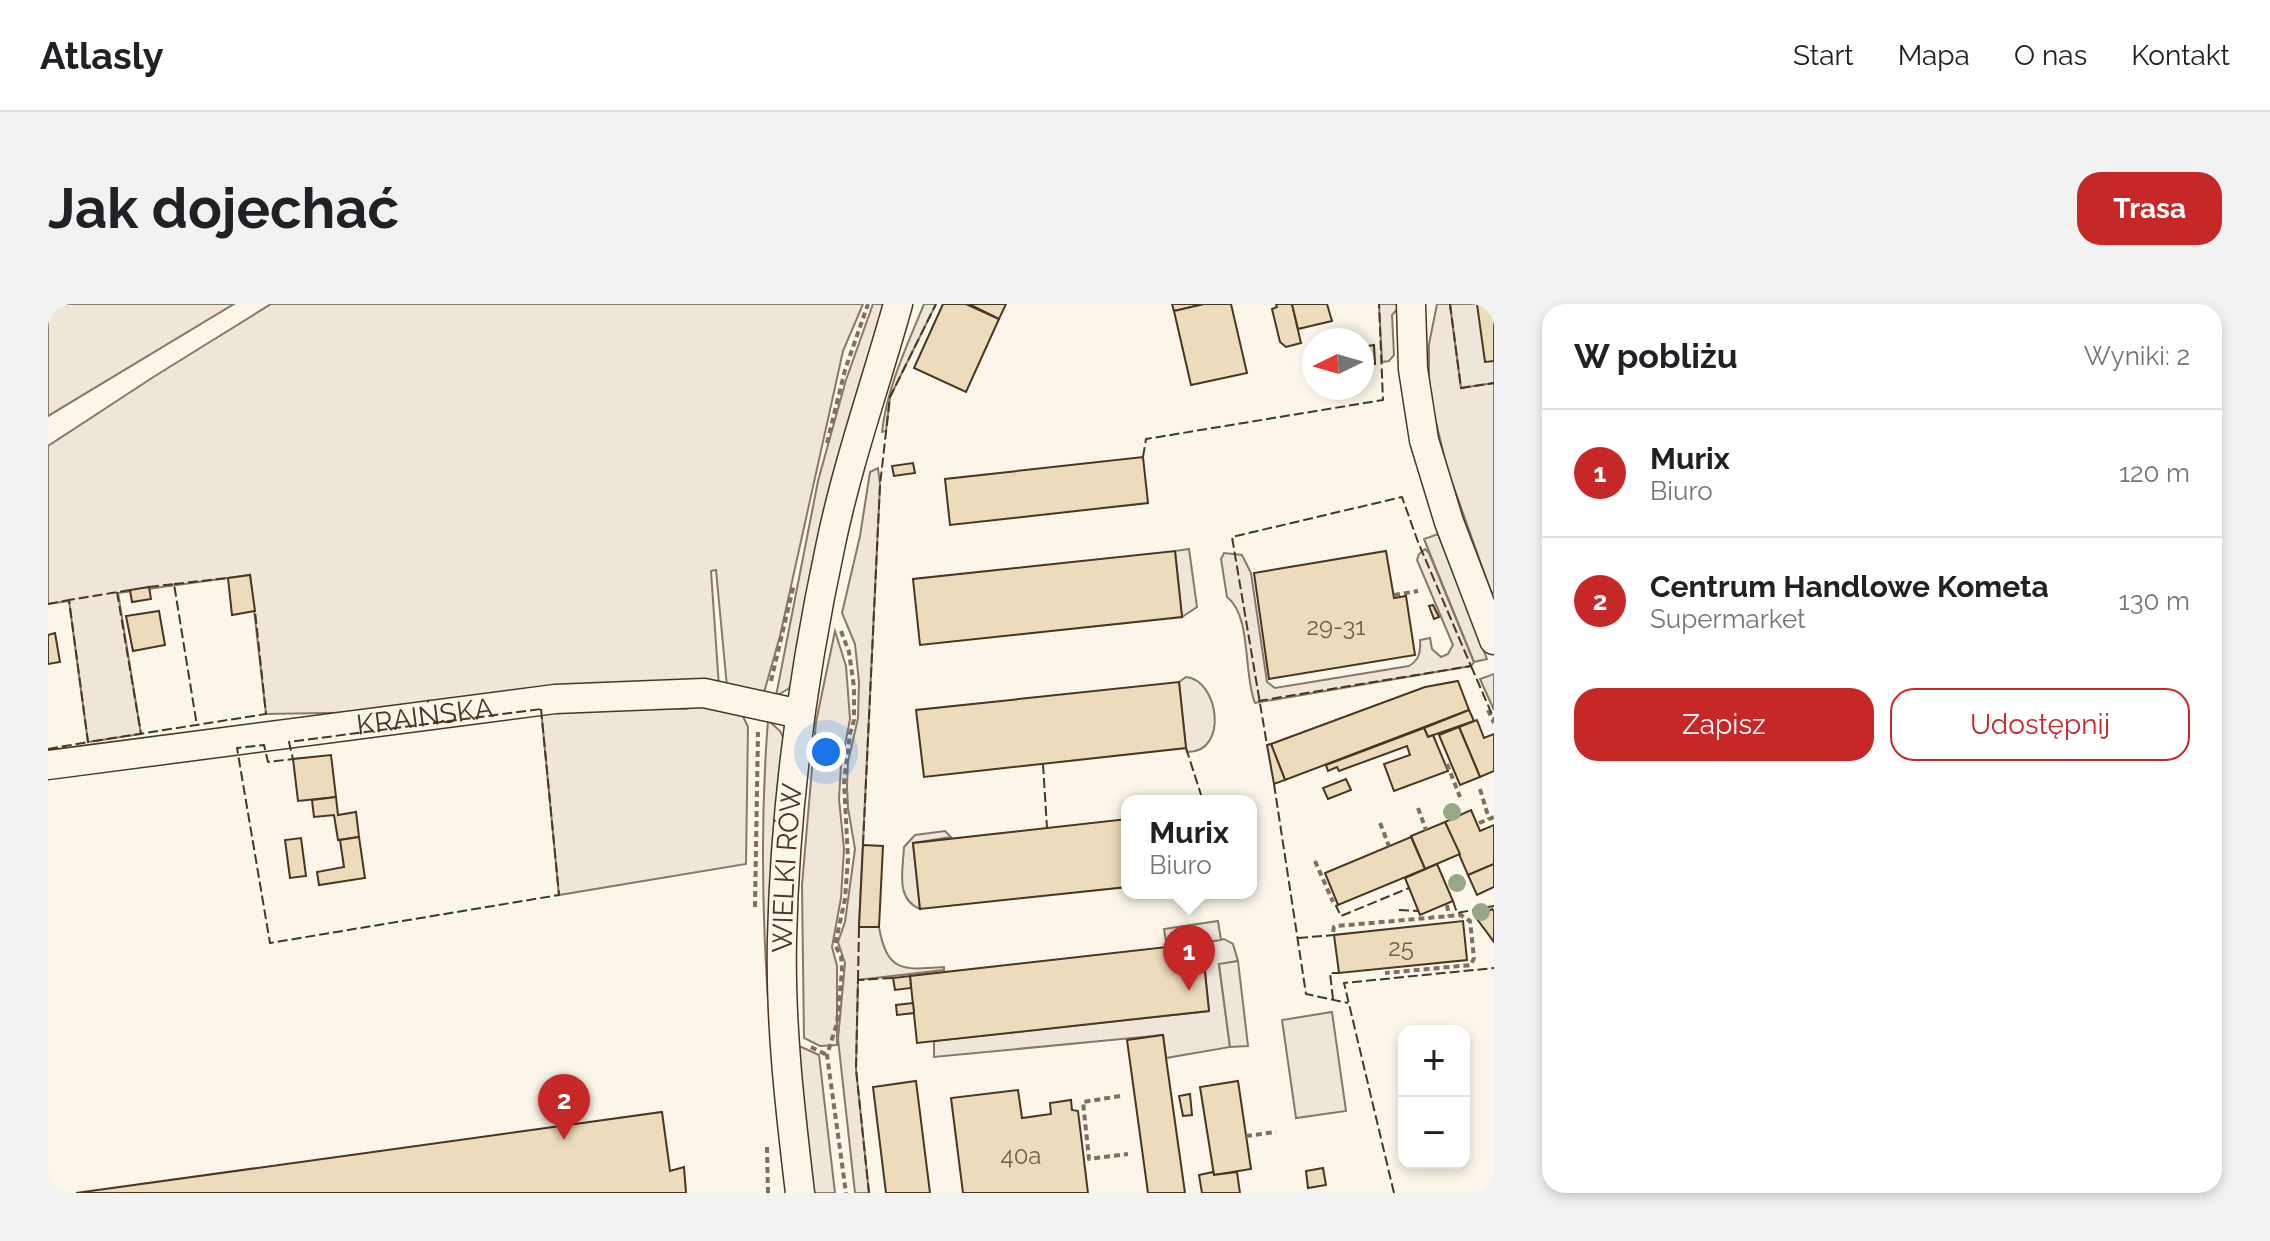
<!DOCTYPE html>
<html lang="pl">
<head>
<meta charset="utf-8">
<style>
	:root { --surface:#fff; --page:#f2f2f2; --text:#202124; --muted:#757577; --line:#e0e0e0; --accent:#c62828 }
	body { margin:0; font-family:Raleway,sans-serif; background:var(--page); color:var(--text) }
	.controls { position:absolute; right:24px; bottom:24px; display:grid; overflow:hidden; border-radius:16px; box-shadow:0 4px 12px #0003 }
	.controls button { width:72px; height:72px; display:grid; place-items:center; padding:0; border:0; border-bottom:2px solid var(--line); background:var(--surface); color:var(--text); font:40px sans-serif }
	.compass { position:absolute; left:1254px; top:24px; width:72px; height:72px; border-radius:50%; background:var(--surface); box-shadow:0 4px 12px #0003; rotate:265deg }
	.you { position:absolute; left:778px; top:448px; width:28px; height:28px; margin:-20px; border:6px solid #fff; border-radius:50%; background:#1a73e8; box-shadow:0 0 0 12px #1a73e833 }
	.badge { display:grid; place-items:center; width:52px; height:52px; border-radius:50%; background:var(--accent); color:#fff; font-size:26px; font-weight:700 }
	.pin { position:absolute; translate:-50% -66px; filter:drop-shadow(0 2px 4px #0008) }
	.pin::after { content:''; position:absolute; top:42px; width:28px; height:24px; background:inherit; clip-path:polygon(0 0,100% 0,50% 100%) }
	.popup { position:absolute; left:1073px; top:491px; width:136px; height:104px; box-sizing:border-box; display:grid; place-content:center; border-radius:16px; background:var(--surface); filter:drop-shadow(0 2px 6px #0005); font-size:26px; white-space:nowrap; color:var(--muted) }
	.popup b { font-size:30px; color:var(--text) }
	.popup::after { content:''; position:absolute; left:50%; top:100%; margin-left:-16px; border:16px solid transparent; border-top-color:var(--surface) }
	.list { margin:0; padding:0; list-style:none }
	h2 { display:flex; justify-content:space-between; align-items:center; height:104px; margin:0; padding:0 32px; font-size:34px }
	h2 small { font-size:26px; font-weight:400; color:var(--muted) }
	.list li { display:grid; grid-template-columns:52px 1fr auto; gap:24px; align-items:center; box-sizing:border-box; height:128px; padding:0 32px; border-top:2px solid var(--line) }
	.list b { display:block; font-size:30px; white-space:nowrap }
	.list p { margin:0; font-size:26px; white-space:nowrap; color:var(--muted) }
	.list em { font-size:26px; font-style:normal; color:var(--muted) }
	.actions { display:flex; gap:16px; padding:24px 32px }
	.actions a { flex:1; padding:18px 0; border:2px solid var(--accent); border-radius:24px; text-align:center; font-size:28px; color:var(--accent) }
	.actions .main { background:var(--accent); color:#fff }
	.map { position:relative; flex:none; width:1446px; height:889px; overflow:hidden; border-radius:24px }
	header { display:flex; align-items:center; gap:48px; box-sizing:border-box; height:112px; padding:0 40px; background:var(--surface); border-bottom:2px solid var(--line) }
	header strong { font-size:38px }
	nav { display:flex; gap:44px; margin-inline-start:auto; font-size:28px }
	.intro { display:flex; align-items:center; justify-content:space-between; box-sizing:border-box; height:192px; padding:0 48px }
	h1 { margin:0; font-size:56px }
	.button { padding:20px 36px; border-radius:24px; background:var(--accent); color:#fff; font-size:28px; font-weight:700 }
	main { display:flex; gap:48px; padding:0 48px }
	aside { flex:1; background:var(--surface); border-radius:24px; box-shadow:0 4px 12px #0003 }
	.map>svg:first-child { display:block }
	.green { fill:#ede6d9; stroke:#887966; stroke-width:2 }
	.parking { fill:#ede7d9; stroke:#887966; stroke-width:2 }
	.building { fill:#ecdcbc; stroke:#4a3520; stroke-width:2 }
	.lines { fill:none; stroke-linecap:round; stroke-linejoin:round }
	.minor-casing { stroke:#4a3520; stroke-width:31 }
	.path { stroke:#7f6f5c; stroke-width:4; stroke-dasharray:6 4; stroke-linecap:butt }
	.minor { stroke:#fbf6e9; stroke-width:28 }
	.fence { stroke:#4a3520; stroke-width:2; stroke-dasharray:10 4; stroke-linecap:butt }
	.tree { fill:#96a887 }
	.labels { text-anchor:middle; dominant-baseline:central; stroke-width:6; stroke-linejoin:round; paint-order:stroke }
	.number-label { font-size:24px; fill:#725f47 }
	.street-label { font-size:28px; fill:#4a3520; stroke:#fbf6e9 }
</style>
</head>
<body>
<header>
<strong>Atlasly</strong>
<nav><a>Start</a><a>Mapa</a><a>O nas</a><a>Kontakt</a></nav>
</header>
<div class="intro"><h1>Jak dojechać</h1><a class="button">Trasa</a></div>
<main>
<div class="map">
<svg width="1446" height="889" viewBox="0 0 1446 889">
	<rect width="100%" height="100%" fill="#fbf6e9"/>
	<g class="green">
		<path d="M0,0h186l-186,112z"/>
		<path d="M223,0h592l-20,47 -63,285 -17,60 -36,-9 -11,-117 -5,1 8,116 -334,25 -119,2 -16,-139 -132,18 23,141 -53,8 -19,-141 -21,3v-158l107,-70z"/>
		<path d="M825,0h16l-97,380 -4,5 -12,7 42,-215 28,-101z"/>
		<path d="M876,0h12l-46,93 -4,34 -4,1c5,-45 25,-86 42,-128z"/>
		<path d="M1331,0h19l1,3 -7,8 2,40 -5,6 -7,1z"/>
		<path d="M1389,0h13l11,83 33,-4v210l-3,-1 -44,-124 -18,-75v-49z"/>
		<path d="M830,164l2,17 -21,441 20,1c8,46 25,43 65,40v3l-86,10 -2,89 13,124h-14l-17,-154 7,-76 -7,-21 7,-20 10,-73 -7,-41 -1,-22 1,-24 10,-44 1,-36 -4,-38 -13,-31 18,-77 10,-64z"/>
		<path d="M1141,245l8,58 -15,10 -7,-66z"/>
		<path d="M1377,245l4,4 45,109 -3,4 -216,37c-12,-29 -3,-87 -28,-106l-6,-38 3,-6 18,2 9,18 16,109 8,6 134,-22c10,-6 12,-14 11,-26l10,-2 2,11 9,8 7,-3 5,-9 -36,-85 2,-6z"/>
		<path d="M787,327l11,35 4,53 -9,47 -2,33 5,50 -3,49 -9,49 5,19v79l-17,1 -16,-8 -2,-153 14,-163z"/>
		<path d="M1138,373c33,3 43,76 1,75l-1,-4 -7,-66z"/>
		<path d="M550,399l88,6 17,-5 38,8 7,15 -2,137 -187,31 -18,-186z"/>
		<path d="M720,416l12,11 4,8 -14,288c-8,-102 -10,-205 -2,-307z"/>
		<path d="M897,527l6,6 -38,6 7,66c-25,-10 -17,-39 -16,-62l11,-12z"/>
		<path d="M1176,635l9,5 5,17 -19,4 11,82 -64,11 -3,-23 -229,22v-16l275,-30 -7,-68z"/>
		<path d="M749,741l22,10 16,138h-21z"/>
	</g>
	<g class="parking">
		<path d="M1402,0h44v79l-33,5z"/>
		<path d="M1390,230l49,125 -13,3 -50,-123z"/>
		<path d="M1446,370v36l-14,-31z"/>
		<path d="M1170,617l3,19 -54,8 -3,-19z"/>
		<path d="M1190,657l10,85 -18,1 -11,-83z"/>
		<path d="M1284,708l14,99 -50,7 -14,-98z"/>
	</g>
	<g class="building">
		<path d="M895,0h23l33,15 -33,73 -52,-24z"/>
		<path d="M921,0h37l-7,15z"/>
		<path d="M1124,0h32l-30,7z"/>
		<path d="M1156,0h27l16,69 -56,12 -17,-74z"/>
		<path d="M1228,0h16l9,39 -15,4 -6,-5 -8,-33 5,-2z"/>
		<path d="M1244,0h35l5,17 -34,8z"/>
		<path d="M1429,0h17v57l-9,1z"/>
		<path d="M1326,41l1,19 -12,2 -1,-19z"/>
		<path d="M1095,153l5,46 -198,22 -5,-46z"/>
		<path d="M865,159l2,10 -21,3 -2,-10z"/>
		<path d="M1127,247l7,66 -262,28 -7,-66z"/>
		<path d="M1338,247l8,47 12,-2 9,59 -146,24 -15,-106z"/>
		<path d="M202,271l5,36 -23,4 -4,-37z"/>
		<path d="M101,283l2,12 -19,3 -2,-12z"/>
		<path d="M1385,301l6,12 -5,2 -5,-13z"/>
		<path d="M111,307l6,34 -32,6 -7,-35z"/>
		<path d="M7,329l5,29 -12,2v-29z"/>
		<path d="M1410,377l11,29 -184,70 -14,-36 154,-57z"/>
		<path d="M1131,378l7,66 -262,29 -8,-67z"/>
		<path d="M1421,406l5,11 -46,16 -4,-9z"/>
		<path d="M1429,416l7,18 10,-4v37l-14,6 -21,-50z"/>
		<path d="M1411,423l21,50 -20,8 -21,-50z"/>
		<path d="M1376,424l4,9 5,-2 15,36 -54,20 -10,-27 26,-9 -3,-9 -68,25 -2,-4 -9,4 -2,-6z"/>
		<path d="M1223,440l14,36 -11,4 -7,-39z"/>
		<path d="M283,451l5,42 -38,4 -5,-42z"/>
		<path d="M1298,475l5,11 -23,9 -5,-11z"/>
		<path d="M288,493l2,18 18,-3 3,25 -21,3 -4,-25 -20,2 -2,-17z"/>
		<path d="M1423,506l9,21 14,-6v39l-26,11 -23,-53z"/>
		<path d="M1079,515v68l-207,22 -7,-66z"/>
		<path d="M1397,518l15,32 -35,15 -14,-33z"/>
		<path d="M311,533l6,41 -46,7 -2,-13 27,-5 -4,-27z"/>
		<path d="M1363,533l14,32 -87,36 -13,-32z"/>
		<path d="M253,534l5,38 -16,2 -5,-38z"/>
		<path d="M815,541l20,1 -4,81h-20z"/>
		<path d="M1389,560l16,37 -33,14 -15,-37z"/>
		<path d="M1446,560v23l-17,8 -9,-20z"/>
		<path d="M1444,605l2,2v31l-17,-23z"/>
		<path d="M1415,617l4,39 -128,13 -5,-38z"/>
		<path d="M1154,639l7,68 -292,32 -7,-67z"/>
		<path d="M862,672l1,12 -16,2 -2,-12z"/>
		<path d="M865,699l1,10 -17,2 -1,-10z"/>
		<path d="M1115,731l3,23 19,135h-37l-21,-153z"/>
		<path d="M868,777l14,112h-44l-13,-106z"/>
		<path d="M1190,777l13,88 -37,6 -14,-88z"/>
		<path d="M970,786l4,28 29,-4 -1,-11 21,-3 1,10 6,1 10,82h-125l-12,-95z"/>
		<path d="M1142,790l2,21 -9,1 -4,-20z"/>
		<path d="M614,808l8,59 14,-4 2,26h-610z"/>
		<path d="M1275,864l3,17 -18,3 -2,-17z"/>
		<path d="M1165,868l1,3 23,-3 3,21h-38l-3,-18z"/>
	</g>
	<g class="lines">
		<g class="minor-casing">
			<g id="minor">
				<path d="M1363,0l2,65 11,71 25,82 45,118"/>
				<path id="s1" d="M0,461l507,-66 149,-6 96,21"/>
				<path id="s2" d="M752,889c-10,-84 -20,-169 -18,-254 3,-133 21,-266 49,-396 17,-81 45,-160 67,-239"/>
			</g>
		</g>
		<g class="path">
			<path d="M779,139l18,-73 23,-66"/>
			<path d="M1346,291l24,-4"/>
			<path d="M793,327l8,21 5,35v33l-4,14 -6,48 4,77 -3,40 -10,46 6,11 1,14 -5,53 -10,32 19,138"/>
			<path d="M723,377l23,-97"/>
			<path d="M1440,406l6,13"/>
			<path d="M1399,460l13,33"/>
			<path d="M1432,485l9,30"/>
			<path d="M1370,504l8,22"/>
			<path d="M1332,519l9,23"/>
			<path d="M1431,519l15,-6"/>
			<path d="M1267,557l18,41"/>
			<path d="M1399,601l2,11"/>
			<path d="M707,603l3,-175"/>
			<path d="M1285,628l1,-5 3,-1 124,-11 9,6 4,37 -3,7 -86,8"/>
			<path d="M763,743l16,8"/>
			<path d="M1072,792l-37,6 6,57 39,-5"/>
			<path d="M1198,832l30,-4"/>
			<path d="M719,843l1,46"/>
		</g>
		<use href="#minor" class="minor"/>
		<g class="fence">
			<path d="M1402,0l11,84 33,-5"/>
			<path d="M1095,153l3,-18 237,-39 -4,-96"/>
			<path d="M126,280l54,-6"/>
			<path d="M101,283l25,-3 23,142"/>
			<path d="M82,286l-61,10 19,142 178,-28 -11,-103"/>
			<path d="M69,288l24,142"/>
			<path d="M0,300l21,-4"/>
			<path d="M1423,362l23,53"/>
			<path d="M1210,397l213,-35 -53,-124 -16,-45 -170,40 35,208"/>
			<path d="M493,405l18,186 -289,48 -33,-195 27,-3 4,17 25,-3 -4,-17z"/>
			<path d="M1138,444l17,53"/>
			<path d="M0,445l40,-7"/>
			<path d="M995,460l4,64"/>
			<path d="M1226,480l32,210 42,9"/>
			<path d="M815,541l17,-360 10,-88 46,-93"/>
			<path d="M1405,597l4,12 37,-7"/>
			<path d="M1290,601l-2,1 5,10 68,-28"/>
			<path d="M1351,606l20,1"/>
			<path d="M1250,634l36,-3"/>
			<path d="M810,676l1,-53"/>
			<path d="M1285,695l-3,-26h9"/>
			<path d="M821,889l-13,-124 2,-89 35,-2"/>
			<path d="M1346,889l-50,-210 150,-15"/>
		</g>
	</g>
	<g class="tree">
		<circle cx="1404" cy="508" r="9"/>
		<circle cx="1409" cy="579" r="9"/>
		<circle cx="1433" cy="608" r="9"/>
	</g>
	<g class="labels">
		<g class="number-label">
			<text x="1288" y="322">29-31</text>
			<text x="1353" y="643">25</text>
			<text x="973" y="851">40a</text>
		</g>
		<g class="street-label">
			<text stroke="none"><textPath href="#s1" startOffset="380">KRAIŃSKA</textPath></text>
			<text stroke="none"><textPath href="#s2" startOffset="326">WIELKI RÓW</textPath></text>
		</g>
	</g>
</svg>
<div class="controls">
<button>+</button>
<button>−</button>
</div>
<svg class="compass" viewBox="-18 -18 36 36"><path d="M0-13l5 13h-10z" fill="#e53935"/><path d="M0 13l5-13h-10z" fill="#757577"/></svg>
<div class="you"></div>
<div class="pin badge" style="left:1141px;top:687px">1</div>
<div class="popup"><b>Murix</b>Biuro</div>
<div class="pin badge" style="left:516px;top:836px">2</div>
</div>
<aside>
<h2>W pobliżu<small>Wyniki: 2</small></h2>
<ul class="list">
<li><span class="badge">1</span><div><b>Murix</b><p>Biuro</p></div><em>120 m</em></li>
<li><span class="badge">2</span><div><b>Centrum Handlowe Kometa</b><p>Supermarket</p></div><em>130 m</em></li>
</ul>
<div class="actions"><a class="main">Zapisz</a><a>Udostępnij</a></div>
</aside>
</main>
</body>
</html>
